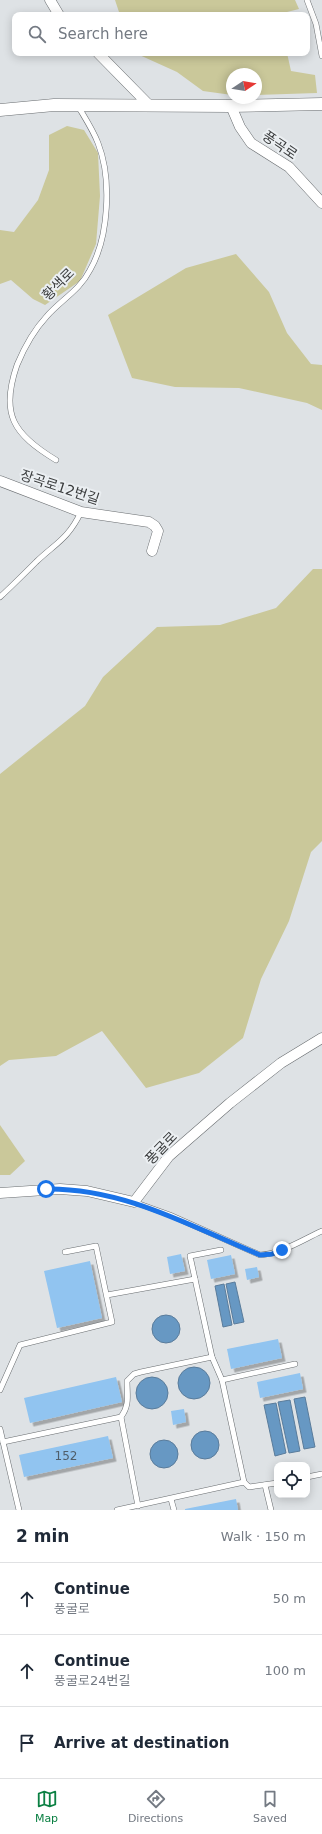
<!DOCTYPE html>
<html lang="en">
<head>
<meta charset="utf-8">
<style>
	:root { --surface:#fff; --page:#f6f6f7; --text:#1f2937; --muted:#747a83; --line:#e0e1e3; --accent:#0b8043 }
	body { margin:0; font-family:"DejaVu Sans","Noto Sans KR",sans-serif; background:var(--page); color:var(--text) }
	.controls { position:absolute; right:12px; bottom:12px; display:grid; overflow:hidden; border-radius:8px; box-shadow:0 2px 10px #0003 }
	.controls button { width:36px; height:36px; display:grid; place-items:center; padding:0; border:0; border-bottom:1px solid var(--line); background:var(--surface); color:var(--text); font:20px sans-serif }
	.compass { position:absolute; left:226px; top:68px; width:36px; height:36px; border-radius:50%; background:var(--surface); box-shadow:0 2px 10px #0003; rotate:78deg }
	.stop { position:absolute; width:12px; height:12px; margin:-9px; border:3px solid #1a73e8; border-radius:50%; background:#fff }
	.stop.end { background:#1a73e8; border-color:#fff; box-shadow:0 1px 4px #0008 }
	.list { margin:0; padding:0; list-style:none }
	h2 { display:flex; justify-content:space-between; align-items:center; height:52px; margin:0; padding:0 16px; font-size:17px }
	h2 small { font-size:13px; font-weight:400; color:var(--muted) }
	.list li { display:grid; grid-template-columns:26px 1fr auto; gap:12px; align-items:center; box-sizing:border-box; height:72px; padding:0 16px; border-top:1px solid var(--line) }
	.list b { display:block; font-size:15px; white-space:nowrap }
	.list p { margin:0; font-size:13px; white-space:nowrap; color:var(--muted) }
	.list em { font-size:13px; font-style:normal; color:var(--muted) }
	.icon { flex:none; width:22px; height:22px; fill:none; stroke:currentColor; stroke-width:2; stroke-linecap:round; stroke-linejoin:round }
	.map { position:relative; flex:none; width:322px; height:1510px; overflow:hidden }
	.search { position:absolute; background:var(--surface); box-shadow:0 2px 10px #0003; left:12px; right:12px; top:12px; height:44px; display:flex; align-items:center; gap:10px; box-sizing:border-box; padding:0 14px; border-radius:8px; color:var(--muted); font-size:15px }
	.sheet { height:268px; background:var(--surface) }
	nav { display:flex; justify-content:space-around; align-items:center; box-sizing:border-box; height:56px; border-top:1px solid var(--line); background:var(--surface); font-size:11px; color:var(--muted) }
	nav a { display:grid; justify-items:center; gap:2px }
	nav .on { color:var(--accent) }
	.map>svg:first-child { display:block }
	.green { fill:#cac89a }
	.water { fill:#6798c3; stroke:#5a7c9b }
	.building { fill:#91c4f0; filter:url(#shadow) }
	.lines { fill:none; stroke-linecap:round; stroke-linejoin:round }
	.service-casing { stroke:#696d70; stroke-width:6 }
	.minor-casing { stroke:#696d70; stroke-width:11 }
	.tertiary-casing { stroke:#696d70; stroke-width:13 }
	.service { stroke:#fff; stroke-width:5 }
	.minor { stroke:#fff; stroke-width:10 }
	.tertiary { stroke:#fff; stroke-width:12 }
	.route { stroke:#1a73e8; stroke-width:5 }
	.labels { text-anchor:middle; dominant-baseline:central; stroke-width:4; stroke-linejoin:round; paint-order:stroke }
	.number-label { font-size:12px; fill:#505e6a }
	.street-label { font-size:14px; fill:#3a3c3d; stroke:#ebeff2 }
</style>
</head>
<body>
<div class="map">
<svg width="322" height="1510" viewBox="0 0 322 1510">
	<defs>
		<filter id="shadow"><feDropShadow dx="3.5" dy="3.5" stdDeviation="0" flood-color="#0004"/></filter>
	</defs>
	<rect width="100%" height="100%" fill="#dee2e5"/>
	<g class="green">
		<path d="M115,0h180l4,9 -12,3 -1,3h-166z"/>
		<path d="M135,53h152l4,18 24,4 2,18 -61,2v-21h-24v21l-29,-4 -26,-19z"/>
		<path d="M67,126l17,4 14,23 2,43 -4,48 -16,37 -35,24 -12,-6 -22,-19 -11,4v-54l14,2 24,-32 11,-30v-35z"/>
		<path d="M236,254l33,38 18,41 24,31 11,1v45l-15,-7 -68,-15 -64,-1 -43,-9 -24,-63 78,-47z"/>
		<path d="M313,569h9v272l-11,11 -22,69 -28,58 -18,59 -44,35 -53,15 -44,-57 -46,25 -47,4 -9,6v-292l85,-68 18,-29 54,-50 63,-2 56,-17z"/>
		<path d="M0,1125l25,36 -15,14h-10z"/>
	</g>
	<g class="water">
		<path d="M235,1282l9,40 -10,2 -8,-40z"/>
		<path d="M224,1284l8,41 -9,2 -8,-41z"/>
		<circle cx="166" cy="1329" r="14"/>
		<circle cx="194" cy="1383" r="16"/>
		<circle cx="152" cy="1393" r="16"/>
		<path d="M305,1397l10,50 -11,2 -10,-50z"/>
		<path d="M290,1400l10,51 -11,2 -11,-51z"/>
		<path d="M276,1403l10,50 -11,3 -11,-51z"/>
		<circle cx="205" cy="1445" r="14"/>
		<circle cx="164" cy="1454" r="14"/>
	</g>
	<g class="building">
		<path d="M181,1254l4,17 -15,3 -3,-17z"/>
		<path d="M231,1255l4,19 -24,5 -4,-19z"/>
		<path d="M90,1261l12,57 -45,10 -13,-57z"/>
		<path d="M257,1267l2,10 -12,3 -2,-11z"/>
		<path d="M278,1339l4,19 -51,11 -4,-20z"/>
		<path d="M300,1373l3,16 -43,9 -3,-16z"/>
		<path d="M116,1377l6,25 -92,21 -6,-25z"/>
		<path d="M184,1409l2,13 -13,3 -2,-14z"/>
		<path d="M108,1436l5,22 -89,19 -5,-22z"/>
		<path d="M236,1499l2,11h-53v-1z"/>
	</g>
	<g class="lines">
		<g class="service-casing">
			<g id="service">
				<path d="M307,0l9,24 6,32"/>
				<path d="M56,460c-43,-26 -56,-46 -39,-95 7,-17 17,-35 30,-49 14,-16 33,-26 43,-46 19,-33 22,-91 8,-127 -5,-13 -13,-25 -20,-37"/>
				<path d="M0,597c12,-11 24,-23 36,-35 20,-19 32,-23 45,-50"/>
				<path d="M134,1202l36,13 90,40c23,-2 42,-15 62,-24"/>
				<path d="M221,1250l-31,6 22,101 10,23 22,102"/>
				<path d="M107,1295l88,-16"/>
				<path d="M222,1380l73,-16"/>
				<path d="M0,1390l20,-45 92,-23 -16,-76 -31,6"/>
				<path d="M0,1429l19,81"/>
				<path d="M3,1442l118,-25"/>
				<path d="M307,1477l15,-3"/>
				<path d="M265,1485l6,25"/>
				<path d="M171,1499l3,11"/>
				<path d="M138,1506l-17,-89c9,-12 6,-22 6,-36l7,-7 7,-2 71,-15"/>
				<path d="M117,1510l127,-28 5,5 28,-4"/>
			</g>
		</g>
		<g class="minor-casing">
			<g id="minor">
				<path d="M50,0l9,15"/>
				<path d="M98,53l51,52"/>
				<path d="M231,106l9,21 11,16 38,24 33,36"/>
				<path d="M0,481l81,31 68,10 6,4 3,5 -6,20"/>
				<path d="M0,1193l60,-4 27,2 47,11 35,-46 61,-53 51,-40 41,-25"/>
			</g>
		</g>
		<g class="tertiary-casing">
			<path id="tertiary" d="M0,110l54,-5 177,1 91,-2"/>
		</g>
		<use href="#service" class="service"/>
		<use href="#minor" class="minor"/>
		<use href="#tertiary" class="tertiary"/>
	</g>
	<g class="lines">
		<path class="route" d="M46,1189c78,-1 144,37 214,66l12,-1 10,-4"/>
	</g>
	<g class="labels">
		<g class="number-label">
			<text x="66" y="1456">152</text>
		</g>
		<g class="street-label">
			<text transform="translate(280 145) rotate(34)">풍곡로</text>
			<text transform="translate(58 284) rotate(-45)">황색로</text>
			<text transform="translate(60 487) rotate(18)">장곡로12번길</text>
			<text transform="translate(161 1148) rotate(-46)">풍굴로</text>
		</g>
	</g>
</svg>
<div class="controls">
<button><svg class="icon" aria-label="locate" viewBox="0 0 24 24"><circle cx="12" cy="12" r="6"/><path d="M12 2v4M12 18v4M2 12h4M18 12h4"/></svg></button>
</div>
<svg class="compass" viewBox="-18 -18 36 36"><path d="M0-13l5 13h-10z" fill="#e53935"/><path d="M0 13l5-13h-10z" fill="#747a83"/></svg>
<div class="stop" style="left:46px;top:1189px"></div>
<div class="stop end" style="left:282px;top:1250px"></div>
<div class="search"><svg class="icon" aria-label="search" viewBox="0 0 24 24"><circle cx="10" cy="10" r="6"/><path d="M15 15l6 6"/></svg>Search here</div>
</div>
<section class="sheet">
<h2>2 min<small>Walk · 150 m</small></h2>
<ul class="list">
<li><svg class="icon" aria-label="ahead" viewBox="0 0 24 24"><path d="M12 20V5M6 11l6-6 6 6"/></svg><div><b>Continue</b><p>풍굴로</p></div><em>50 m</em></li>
<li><svg class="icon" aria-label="ahead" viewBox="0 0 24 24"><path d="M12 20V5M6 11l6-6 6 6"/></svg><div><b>Continue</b><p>풍굴로24번길</p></div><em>100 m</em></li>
<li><svg class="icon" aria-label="arrive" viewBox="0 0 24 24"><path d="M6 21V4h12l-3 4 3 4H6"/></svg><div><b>Arrive at destination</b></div></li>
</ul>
</section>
<nav>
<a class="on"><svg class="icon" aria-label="map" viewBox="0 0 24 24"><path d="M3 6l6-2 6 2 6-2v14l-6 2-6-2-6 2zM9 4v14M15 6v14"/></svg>Map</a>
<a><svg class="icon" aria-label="directions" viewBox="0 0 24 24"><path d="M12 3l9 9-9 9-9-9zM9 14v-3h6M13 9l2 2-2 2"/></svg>Directions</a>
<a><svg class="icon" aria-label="saved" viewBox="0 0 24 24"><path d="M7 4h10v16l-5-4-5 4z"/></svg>Saved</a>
</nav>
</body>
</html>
